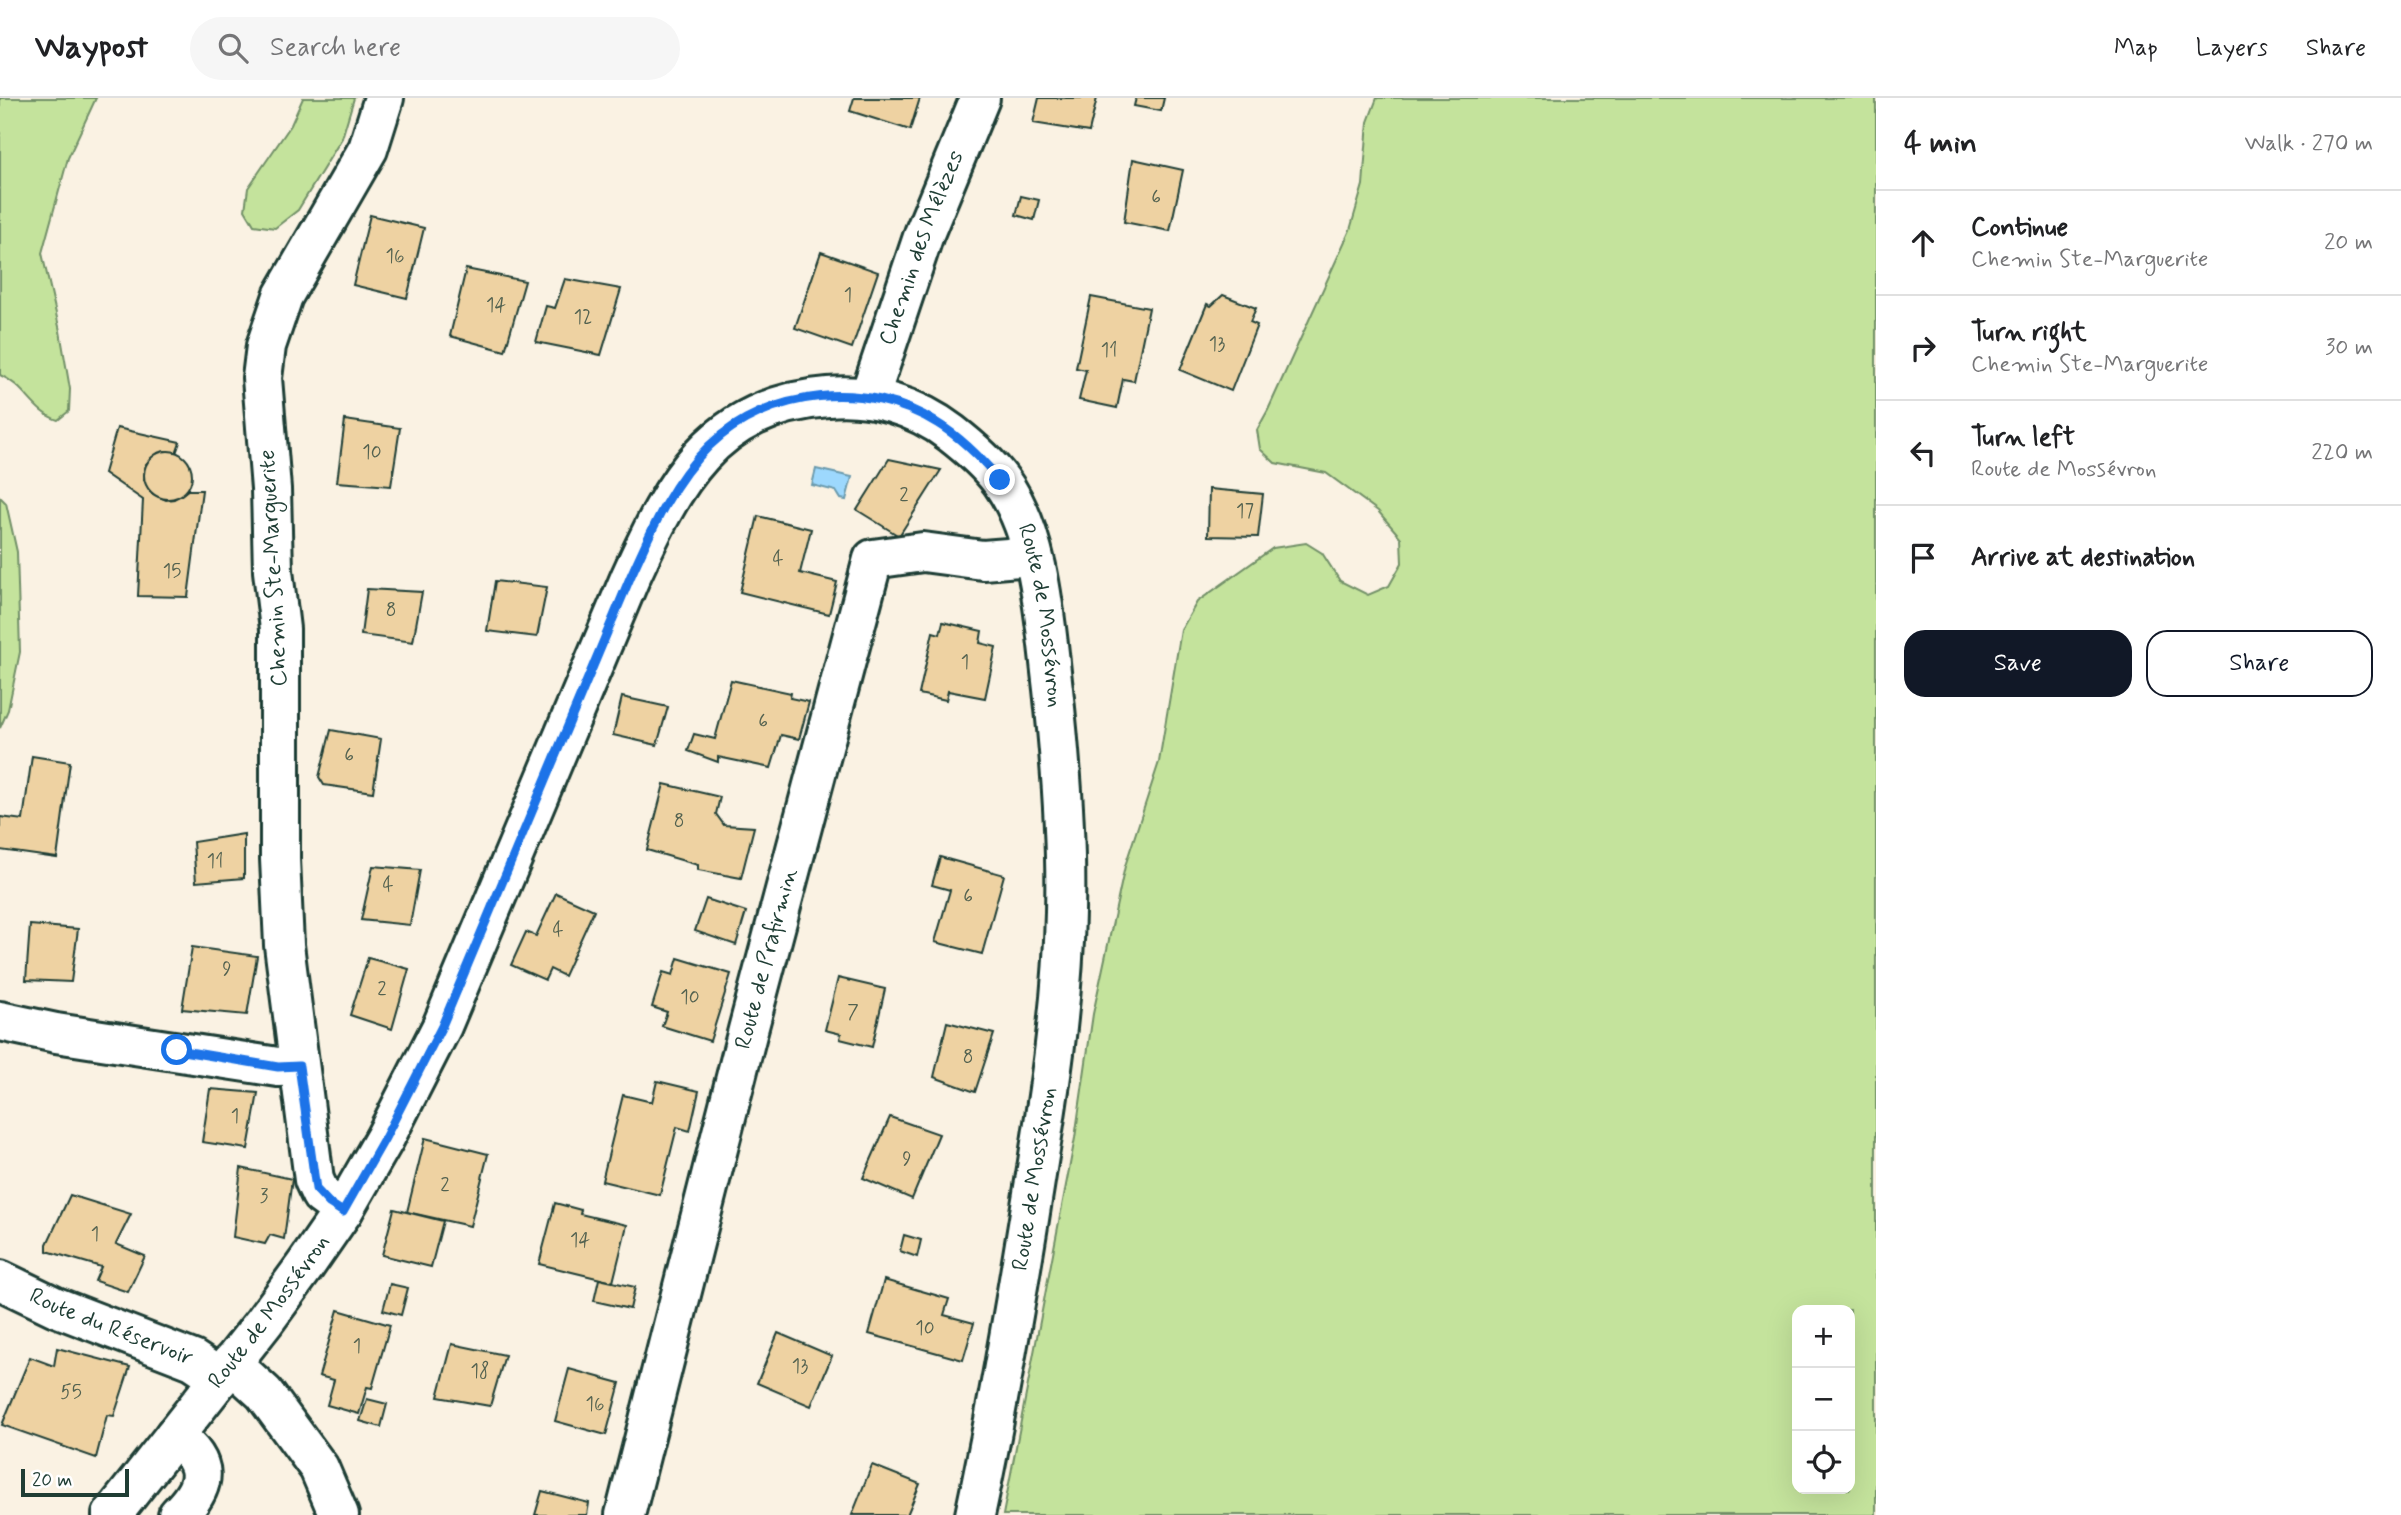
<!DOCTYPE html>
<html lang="en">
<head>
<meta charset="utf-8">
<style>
	:root { --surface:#fff; --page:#f6f6f6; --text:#202124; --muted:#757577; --line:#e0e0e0; --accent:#111827 }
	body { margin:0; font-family:Mynerve,sans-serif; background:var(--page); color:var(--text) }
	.controls { position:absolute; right:21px; bottom:21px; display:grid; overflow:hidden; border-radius:14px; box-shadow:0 7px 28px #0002 }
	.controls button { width:63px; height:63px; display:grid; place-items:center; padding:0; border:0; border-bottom:2px solid var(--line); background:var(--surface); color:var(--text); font:35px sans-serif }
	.scale { position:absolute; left:21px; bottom:18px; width:108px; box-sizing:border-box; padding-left:7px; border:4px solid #1f3d34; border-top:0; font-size:19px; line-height:24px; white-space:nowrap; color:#1f3d34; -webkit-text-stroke:5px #fff; paint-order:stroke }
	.stop { position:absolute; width:21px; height:21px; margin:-16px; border:5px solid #1a73e8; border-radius:50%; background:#fff }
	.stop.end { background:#1a73e8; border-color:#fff; box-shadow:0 2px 7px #0008 }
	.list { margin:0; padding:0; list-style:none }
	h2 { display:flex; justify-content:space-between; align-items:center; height:91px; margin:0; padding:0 28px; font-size:30px }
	h2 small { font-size:23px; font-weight:400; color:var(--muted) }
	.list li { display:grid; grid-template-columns:46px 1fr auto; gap:21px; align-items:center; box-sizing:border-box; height:105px; padding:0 28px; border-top:2px solid var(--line) }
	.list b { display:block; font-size:26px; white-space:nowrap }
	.list p { margin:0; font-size:23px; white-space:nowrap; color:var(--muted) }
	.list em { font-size:23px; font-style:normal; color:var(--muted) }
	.actions { display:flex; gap:14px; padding:21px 28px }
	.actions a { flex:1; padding:16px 0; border:2px solid var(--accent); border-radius:21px; text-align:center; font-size:24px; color:var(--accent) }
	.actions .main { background:var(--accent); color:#fff }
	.icon { flex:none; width:38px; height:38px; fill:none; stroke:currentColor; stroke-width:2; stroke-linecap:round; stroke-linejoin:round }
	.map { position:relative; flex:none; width:1876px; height:1417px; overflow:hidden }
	header { display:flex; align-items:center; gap:42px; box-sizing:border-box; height:98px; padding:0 35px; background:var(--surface); border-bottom:2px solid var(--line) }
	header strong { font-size:33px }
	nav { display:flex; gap:38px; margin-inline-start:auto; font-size:24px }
	.search { width:490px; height:63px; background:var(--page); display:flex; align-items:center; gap:18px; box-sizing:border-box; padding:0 24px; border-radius:38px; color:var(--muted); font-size:26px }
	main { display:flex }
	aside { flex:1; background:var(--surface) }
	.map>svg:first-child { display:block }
	.green { fill:#c4e39c; stroke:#729068; stroke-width:2; fill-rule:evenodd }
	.water { fill:#9dd8fd; stroke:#6b9aad; stroke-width:2 }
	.building { fill:#eed2a2; stroke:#1f3d34; stroke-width:2 }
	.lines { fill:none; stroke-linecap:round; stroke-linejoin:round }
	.minor-casing { stroke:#1f3d34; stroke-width:44 }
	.minor { stroke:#fff; stroke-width:38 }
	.route { stroke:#1a73e8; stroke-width:9 }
	.labels { text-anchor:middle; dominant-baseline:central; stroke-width:6; stroke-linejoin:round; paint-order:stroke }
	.number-label { font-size:19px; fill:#536250 }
	.street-label { font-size:23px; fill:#1f3d34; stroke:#fff }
</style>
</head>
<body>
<header>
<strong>Waypost</strong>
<div class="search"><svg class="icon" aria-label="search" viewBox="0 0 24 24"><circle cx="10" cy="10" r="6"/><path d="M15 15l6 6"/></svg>Search here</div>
<nav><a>Map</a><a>Layers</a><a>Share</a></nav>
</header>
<main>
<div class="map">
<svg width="1876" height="1417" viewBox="0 0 1876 1417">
	<rect width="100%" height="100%" fill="#faf2e3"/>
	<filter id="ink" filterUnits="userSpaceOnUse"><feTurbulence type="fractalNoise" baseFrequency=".0143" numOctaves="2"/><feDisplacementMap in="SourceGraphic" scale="14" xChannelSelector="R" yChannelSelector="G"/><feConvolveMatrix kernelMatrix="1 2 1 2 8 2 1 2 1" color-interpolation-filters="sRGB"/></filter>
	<g filter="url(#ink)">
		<g class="green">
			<path d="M0,0h96l-28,60 -26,95 18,78 10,58 -1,22 -11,9c-26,-8 -32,-34 -58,-45z"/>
			<path d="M303,0h51l-12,40 -44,72 -23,18 -21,-3 -9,-15 3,-22 43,-63z"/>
			<path d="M1377,0h499v1417h-873l72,-377 18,-124 32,-148 34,-104 22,-132 16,-28 76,-54 33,-5 16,10 18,28 28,14 21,-9 13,-23 -1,-25 -23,-27 -52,-38 -51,-10 -15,-14 -3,-19 11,-20 82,-180 13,-45 5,-63zM1797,1212h53v179h-53z"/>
			<path d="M0,399l6,6 11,49 3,100 -12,58 -8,18z"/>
		</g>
		<path class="water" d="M816,371l36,8 -6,23 -5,-1 -5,-8 -24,-6z"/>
		<g class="building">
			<path d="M854,0h66l-10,32 -60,-19z"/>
			<path d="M1039,0h58l-8,34 -56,-9z"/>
			<path d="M1136,0h28l-3,13 -27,-5z"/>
			<path d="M1133,61l50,11 -13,61 -46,-9z"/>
			<path d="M1021,98l18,4 -5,20 -18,-5z"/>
			<path d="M370,117l54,13 -17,70 -54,-13z"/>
			<path d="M821,154l57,20 -26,76 -57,-20z"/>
			<path d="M466,171l59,12 -20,70 -55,-15z"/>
			<path d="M565,181l56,10 -20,66 -65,-13 10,-36 9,2z"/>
			<path d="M1223,197l33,13 -6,14 7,3 -26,66 -51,-21 27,-66 4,2z"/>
			<path d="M1091,199l58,11 -15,73 -11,-2 -6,29 -38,-8 7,-30 -10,-2z"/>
			<path d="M345,322l55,8 -9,58 -54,-4z"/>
			<path d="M117,330l63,14 -4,11 -11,-2 -7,2 -12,11 -2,16 7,13 15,7 8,-1 14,-9h14l-14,107 -50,-1 5,-96 -39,-27z"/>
			<circle cx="168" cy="377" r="24"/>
			<path d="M889,361l52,11 -42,66 -42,-26z"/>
			<path d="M1209,391l54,5 -5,43 -50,-1z"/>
			<path d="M758,418l53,13 -11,44 37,9 -8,32 -89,-22z"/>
			<path d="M495,483l52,6 -10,50 -50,-6z"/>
			<path d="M367,491l55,3 -9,50 -52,-7z"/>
			<path d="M943,524l39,9 -2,12 16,4 -11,51 -37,-7 -2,9 -27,-6 14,-62 7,2z"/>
			<path d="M731,582l60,13 -1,5 19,4 -10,37 -18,-4 -10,33 -53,-11v5l-30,-11 6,-17 21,5z"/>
			<path d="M622,599l46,10 -11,38 -44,-10z"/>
			<path d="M331,632l50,9 -8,53 -49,-7 -5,-8z"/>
			<path d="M32,658l38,6 -13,96 -57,-8v-33l23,3z"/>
			<path d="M664,686l56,13 -4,17 8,11 30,2 -13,51 -43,-8v-5l-51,-15z"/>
			<path d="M244,736v44l-48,4 -3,-40z"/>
			<path d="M940,759l64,18 -22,79 -47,-12 15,-52 -18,-5z"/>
			<path d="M373,768l47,4 -10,55 -49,-5z"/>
			<path d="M556,795l38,17 -30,66 -14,-7 -5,11 -34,-15 15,-33 10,4z"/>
			<path d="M706,801l40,13 -10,33 -41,-14z"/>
			<path d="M30,827l48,4 -7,53 -45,-2z"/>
			<path d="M192,849l65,9 -10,59 -65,-6z"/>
			<path d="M368,860l41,11 -17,60 -42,-14z"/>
			<path d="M678,860l53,16 -21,67 -48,-15 5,-14 -15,-5 11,-35 10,3z"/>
			<path d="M838,880l47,11 -13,58 -32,-8 1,-5 -16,-4z"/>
			<path d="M947,924l47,12 -19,58 -41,-15z"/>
			<path d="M657,983l42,10 -9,40 -13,-4 -17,68 -58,-14 21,-86 29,7z"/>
			<path d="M210,991l48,4 -10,56 -46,-7z"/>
			<path d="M890,1019l49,17 -27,65 -49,-21z"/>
			<path d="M425,1040l63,16 -18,72 -63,-14z"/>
			<path d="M241,1070l51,11 -8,60 -14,-4 -5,9 -32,-7z"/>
			<path d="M70,1097l61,19 -15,30 29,12 -17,36 -33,-11 6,-14 -54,-16v-7z"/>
			<path d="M555,1105l26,7 -1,4 47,11 -14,57 -74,-18z"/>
			<path d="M394,1111l49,12 -12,46 -49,-12z"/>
			<path d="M904,1137l17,5 -4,17 -17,-6z"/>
			<path d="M599,1181l36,8 -5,22 -36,-8z"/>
			<path d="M884,1182l65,19 -5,16 30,8 -11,37 -94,-26z"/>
			<path d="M390,1186l18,4 -7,27 -18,-5z"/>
			<path d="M338,1212l52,15 -18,63 -5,-1 -8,27 -32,-9 7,-25 -15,-4z"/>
			<path d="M778,1235l54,23 -21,50 -54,-23z"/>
			<path d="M452,1246l53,11 -15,51 -52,-9z"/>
			<path d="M57,1250l73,19 -16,49 -7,-1 -11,43 -94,-33 28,-68 24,9z"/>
			<path d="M569,1271l51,14 -14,52 -51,-14z"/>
			<path d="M367,1301l20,5 -6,23 -21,-6z"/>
			<path d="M872,1367l48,19 -13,31h-55z"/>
			<path d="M542,1393l47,12 -2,12h-52z"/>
		</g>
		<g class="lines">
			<g class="minor-casing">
				<g id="minor">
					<path id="s1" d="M869,300l55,-164 56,-136"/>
					<path d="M0,923l56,12 222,34 21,-1"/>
					<path d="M343,1113l-22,-16 -7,-15 -30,-235 -4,-86v-230l-7,-58 -2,-82 -9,-111 4,-32 17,-50 85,-147 16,-51"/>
					<path id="s2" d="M0,1182l56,27 137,53 27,18"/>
					<path d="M231,1265l33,30 55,75 20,47"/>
					<path d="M174,1338c35,26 35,48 4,79"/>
					<path id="s3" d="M112,1417l152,-193 41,-56 38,-55 42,-73 57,-112 188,-448c43,-95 82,-172 198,-181 43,-4 88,9 123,36 18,14 36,29 50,48 40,55 44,142 52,208 8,74 14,148 12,223 -2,104 -20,205 -36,307 -16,99 -33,198 -54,296"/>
					<path id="s4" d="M625,1417l123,-485 125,-471 50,-7 60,8 49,-4"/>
				</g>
			</g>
			<use href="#minor" class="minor"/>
		</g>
	</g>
	<g class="lines" filter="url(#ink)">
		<path class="route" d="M177,952l101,17 21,-1 17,123 13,14 14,9 42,-74 57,-112 188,-448c21,-47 42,-96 79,-132 59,-57 159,-67 228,-23 25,15 45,36 63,57"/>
	</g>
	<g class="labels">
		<g class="number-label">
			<text x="1156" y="99">6</text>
			<text x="395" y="158">16</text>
			<text x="848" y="197">1</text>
			<text x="496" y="207">14</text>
			<text x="583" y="219">12</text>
			<text x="1217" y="246">13</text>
			<text x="1109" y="252">11</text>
			<text x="372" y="354">10</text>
			<text x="904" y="397">2</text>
			<text x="1245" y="413">17</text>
			<text x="778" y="461">4</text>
			<text x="172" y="473">15</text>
			<text x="391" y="512">8</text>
			<text x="965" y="564">1</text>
			<text x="763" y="623">6</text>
			<text x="349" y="657">6</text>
			<text x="679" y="723">8</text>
			<text x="215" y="763">11</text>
			<text x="388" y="787">4</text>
			<text x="968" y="798">6</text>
			<text x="558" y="832">4</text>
			<text x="227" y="871">9</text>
			<text x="382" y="891">2</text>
			<text x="690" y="899">10</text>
			<text x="853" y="914">7</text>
			<text x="968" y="959">8</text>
			<text x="235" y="1018">1</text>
			<text x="907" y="1061">9</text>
			<text x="445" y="1087">2</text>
			<text x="264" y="1098">3</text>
			<text x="95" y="1136">1</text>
			<text x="580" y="1142">14</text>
			<text x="925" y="1230">10</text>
			<text x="357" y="1248">1</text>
			<text x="800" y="1268">13</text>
			<text x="480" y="1273">18</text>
			<text x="71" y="1294">55</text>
			<text x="595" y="1306">16</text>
		</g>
		<g class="street-label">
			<text stroke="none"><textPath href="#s1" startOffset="159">Chemin des Mélèzes</textPath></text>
			<text transform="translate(274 470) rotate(-93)">Chemin Ste-Marguerite</text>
			<text stroke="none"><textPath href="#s3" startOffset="1706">Route de Mossévron</textPath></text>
			<text stroke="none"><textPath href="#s4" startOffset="574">Route de Prafirmin</textPath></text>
			<text transform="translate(1035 1081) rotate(-81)">Route de Mossévron</text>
			<text stroke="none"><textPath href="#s3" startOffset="257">Route de Mossévron</textPath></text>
			<text stroke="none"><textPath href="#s2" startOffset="121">Route du Réservoir</textPath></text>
		</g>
	</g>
</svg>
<div class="controls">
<button>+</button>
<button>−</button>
<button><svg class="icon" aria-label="locate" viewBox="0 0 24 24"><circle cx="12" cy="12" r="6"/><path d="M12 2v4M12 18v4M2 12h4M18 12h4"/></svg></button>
</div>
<div class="scale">20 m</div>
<div class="stop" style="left:177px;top:952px"></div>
<div class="stop end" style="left:1000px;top:382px"></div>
</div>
<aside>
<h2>4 min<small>Walk · 270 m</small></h2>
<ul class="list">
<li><svg class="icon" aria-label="ahead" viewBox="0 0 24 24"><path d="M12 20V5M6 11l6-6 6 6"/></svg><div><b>Continue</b><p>Chemin Ste-Marguerite</p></div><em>20 m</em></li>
<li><svg class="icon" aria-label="right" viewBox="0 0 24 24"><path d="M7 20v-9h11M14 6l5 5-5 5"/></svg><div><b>Turn right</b><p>Chemin Ste-Marguerite</p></div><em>30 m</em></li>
<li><svg class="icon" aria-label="left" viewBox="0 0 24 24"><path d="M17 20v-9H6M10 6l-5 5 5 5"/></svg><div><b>Turn left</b><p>Route de Mossévron</p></div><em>220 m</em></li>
<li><svg class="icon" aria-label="arrive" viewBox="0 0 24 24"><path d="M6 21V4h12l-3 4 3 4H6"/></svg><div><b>Arrive at destination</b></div></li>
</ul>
<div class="actions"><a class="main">Save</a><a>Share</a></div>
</aside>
</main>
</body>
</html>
